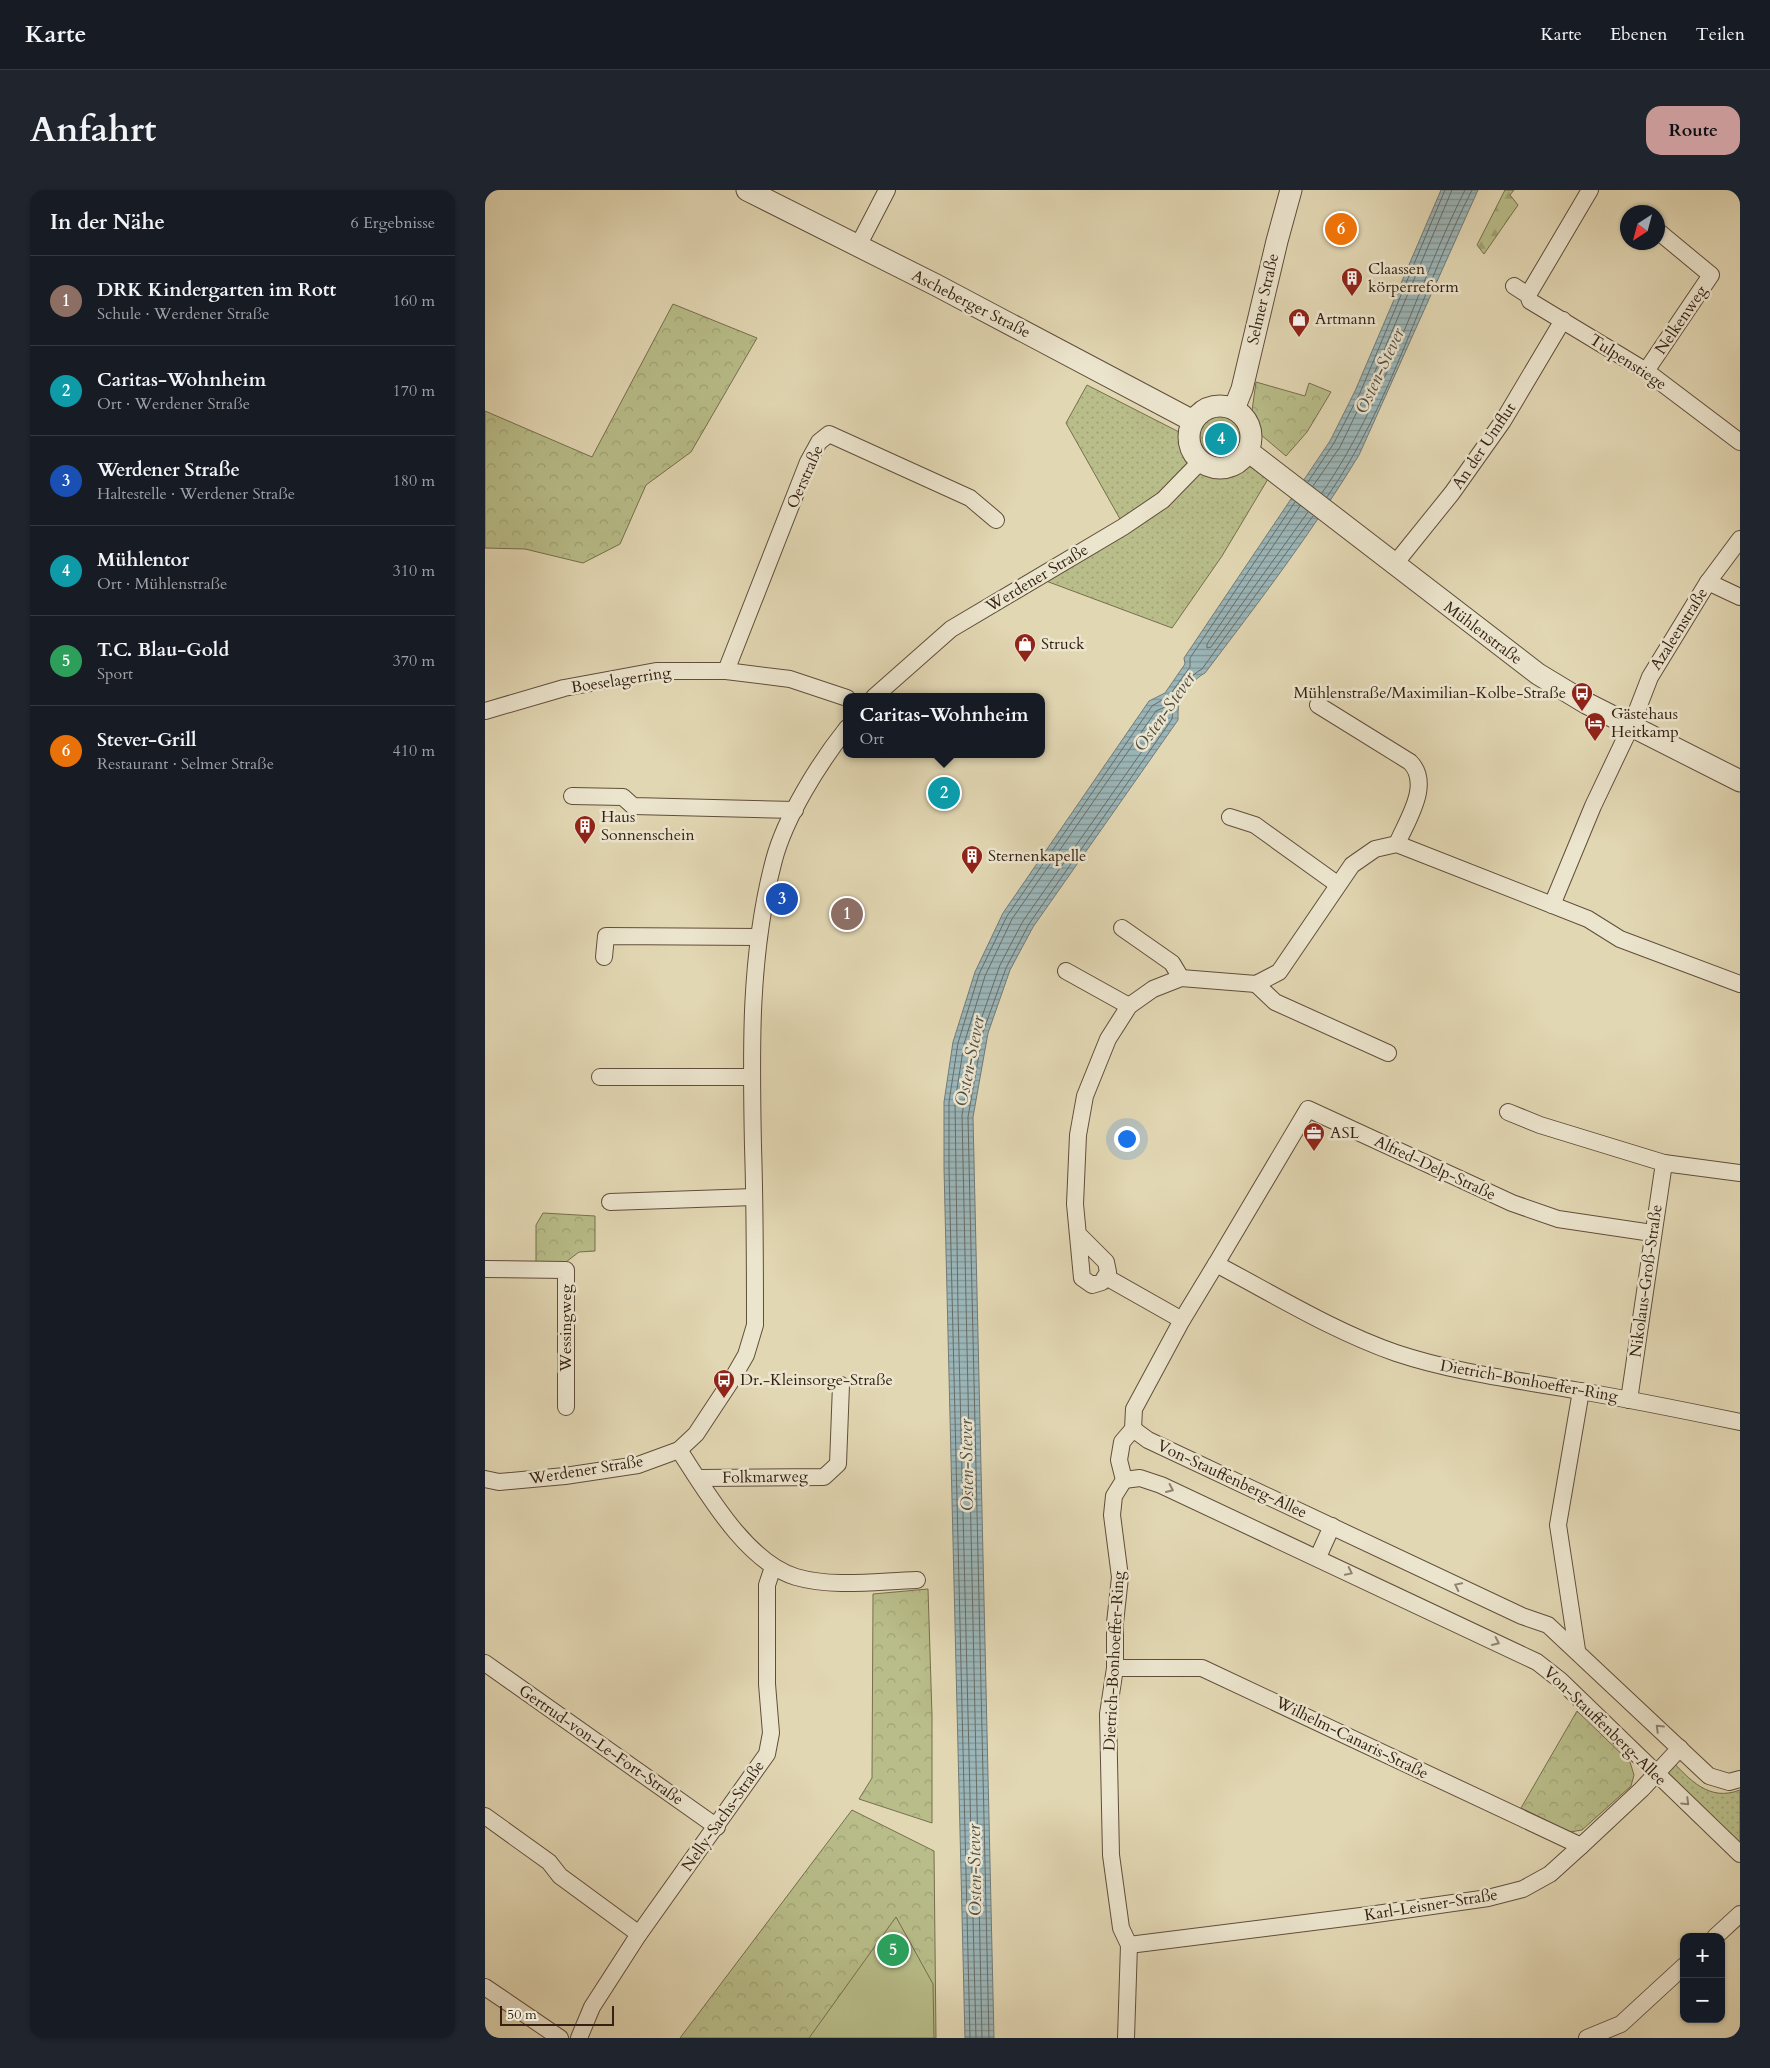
<!DOCTYPE html>
<html lang="de">
<head>
<meta charset="utf-8">
<style>
	:root { --surface:#171b24; --page:#20242c; --text:#f1f3f6; --muted:#9ea1a6; --line:#363941; --accent:#c59692 }
	body { margin:0; font-family:Cardo,serif; background:var(--page); color:var(--text) }
	.controls { position:absolute; right:15px; bottom:15px; display:grid; overflow:hidden; border-radius:10px; box-shadow:0 1px 4px #0004 }
	.controls button { width:45px; height:45px; display:grid; place-items:center; padding:0; border:0; border-bottom:1px solid var(--line); background:var(--surface); color:var(--text); font:25px sans-serif }
	.compass { position:absolute; left:1135px; top:15px; width:45px; height:45px; border-radius:50%; background:var(--surface); box-shadow:0 1px 4px #0004; rotate:216deg }
	.scale { position:absolute; left:15px; bottom:12px; width:114px; box-sizing:border-box; padding-left:5px; border:2px solid #342113; border-top:0; font-size:14px; line-height:18px; white-space:nowrap; color:#342113; -webkit-text-stroke:4px #ece5ce; paint-order:stroke }
	.you { position:absolute; left:641px; top:948px; width:18px; height:18px; margin:-12px; border:4px solid #fff; border-radius:50%; background:#1a73e8; box-shadow:0 0 0 8px #1a73e833 }
	.badge { display:grid; place-items:center; width:32px; height:32px; border-radius:50%; background:var(--accent); color:#fff; font-size:16px; font-weight:700 }
	.pin { position:absolute; translate:-50% -50%; border:2px solid #fff; box-shadow:0 1px 5px #0006 }
	.popup { position:absolute; left:358px; top:503px; width:202px; height:65px; box-sizing:border-box; display:grid; place-content:center; border-radius:10px; background:var(--surface); filter:drop-shadow(0 1px 4px #0005); font-size:16px; white-space:nowrap; color:var(--muted) }
	.popup b { font-size:19px; color:var(--text) }
	.popup::after { content:''; position:absolute; left:50%; top:100%; margin-left:-10px; border:10px solid transparent; border-top-color:var(--surface) }
	.list { margin:0; padding:0; list-style:none }
	h2 { display:flex; justify-content:space-between; align-items:center; height:65px; margin:0; padding:0 20px; font-size:21px }
	h2 small { font-size:16px; font-weight:400; color:var(--muted) }
	.list li { display:grid; grid-template-columns:32px 1fr auto; gap:15px; align-items:center; box-sizing:border-box; height:90px; padding:0 20px; border-top:1px solid var(--line) }
	.list b { display:block; font-size:19px; white-space:nowrap }
	.list p { margin:0; font-size:16px; white-space:nowrap; color:var(--muted) }
	.list em { font-size:16px; font-style:normal; color:var(--muted) }
	.map { position:relative; flex:none; width:1255px; height:1848px; overflow:hidden; border-radius:15px }
	header { display:flex; align-items:center; gap:30px; box-sizing:border-box; height:70px; padding:0 25px; background:var(--surface); border-bottom:1px solid var(--line) }
	header strong { font-size:24px }
	nav { display:flex; gap:28px; margin-inline-start:auto; font-size:18px }
	.intro { display:flex; align-items:center; justify-content:space-between; box-sizing:border-box; height:120px; padding:0 30px }
	h1 { margin:0; font-size:35px }
	.button { padding:12px 22px; border-radius:15px; background:var(--accent); color:#111; font-size:18px; font-weight:700 }
	main { display:flex; gap:30px; padding:0 30px }
	aside { flex:1; background:var(--surface); border-radius:15px; box-shadow:0 1px 4px #0004 }
	.map>svg:first-child { display:block }
	.grass { fill:url(#grass-dots); stroke:#766f4e }
	.forest { fill:url(#forest-firs); stroke:#766f4e }
	.park { fill:url(#park-crowns); stroke:#766f4e }
	.garden { fill:#b8bd89; stroke:#766f4e }
	.water { fill:url(#water-rules); stroke:#727a77 }
	.lines { fill:none; stroke-linecap:round; stroke-linejoin:round }
	.shore { stroke:#686c66; stroke-width:1 }
	.minor-casing { stroke:#604e3b; stroke-width:18 }
	.tertiary-casing { stroke:#604e3b; stroke-width:23 }
	.minor { stroke:#ece5ce; stroke-width:16 }
	.tertiary { stroke:#ece5ce; stroke-width:21 }
	.oneway { stroke:#908370 }
	.labels { text-anchor:middle; dominant-baseline:central; stroke-width:5; stroke-linejoin:round; paint-order:stroke }
	.poi-label { font-size:16px; fill:#342113; stroke:#ece5ce; text-anchor:start }
	.street-label { font-size:16px; fill:#342113; stroke:#ece5ce }
	.water-label { font-size:18px; font-style:italic; fill:#534e45; stroke:#ece5ce }
</style>
</head>
<body>
<header>
<strong>Karte</strong>
<nav><a>Karte</a><a>Ebenen</a><a>Teilen</a></nav>
</header>
<div class="intro"><h1>Anfahrt</h1><a class="button">Route</a></div>
<main>
<aside>
<h2>In der Nähe<small>6 Ergebnisse</small></h2>
<ul class="list">
<li><span class="badge" style="background:#8d6e63">1</span><div><b>DRK Kindergarten im Rott</b><p>Schule · Werdener Straße</p></div><em>160 m</em></li>
<li><span class="badge" style="background:#0f9aa8">2</span><div><b>Caritas-Wohnheim</b><p>Ort · Werdener Straße</p></div><em>170 m</em></li>
<li><span class="badge" style="background:#1a4fb4">3</span><div><b>Werdener Straße</b><p>Haltestelle · Werdener Straße</p></div><em>180 m</em></li>
<li><span class="badge" style="background:#0f9aa8">4</span><div><b>Mühlentor</b><p>Ort · Mühlenstraße</p></div><em>310 m</em></li>
<li><span class="badge" style="background:#2e9e5b">5</span><div><b>T.C. Blau-Gold</b><p>Sport</p></div><em>370 m</em></li>
<li><span class="badge" style="background:#e8710a">6</span><div><b>Stever-Grill</b><p>Restaurant · Selmer Straße</p></div><em>410 m</em></li>
</ul>
</aside>
<div class="map">
<svg width="1255" height="1848" viewBox="0 0 1255 1848">
	<defs>
		<pattern id="grass-dots" width="8" height="8" patternUnits="userSpaceOnUse" patternTransform="scale(1.25)"><rect width="8" height="8" fill="#b8bd89"/><path d="M2 2h.1M6 6h.1" fill="none" stroke="#9fa275" stroke-width="1.8" stroke-linecap="round"/></pattern>
		<pattern id="forest-firs" width="22" height="20" patternUnits="userSpaceOnUse" patternTransform="scale(1.25)"><rect width="22" height="20" fill="#b8bd89"/><path d="M5 1l3.5 6h-7zM16 11l3.5 6h-7z" fill="#9fa275"/></pattern>
		<pattern id="park-crowns" width="20" height="18" patternUnits="userSpaceOnUse" patternTransform="scale(1.25)"><rect width="20" height="18" fill="#b8bd89"/><path d="M2 6a3 3 0 1 1 6 0M12 15a3 3 0 1 1 6 0" fill="none" stroke="#9fa275"/></pattern>
		<pattern id="water-rules" width="6" height="5" patternUnits="userSpaceOnUse" patternTransform="scale(1.25)"><rect width="6" height="5" fill="#9bb6b9"/><path d="M0 2.5h6" fill="none" stroke="#7f9495"/></pattern>
	</defs>
	<rect width="100%" height="100%" fill="#e2d7b3"/>
	<filter id="stains"><feTurbulence type="fractalNoise" baseFrequency=".004" numOctaves="4"/><feColorMatrix values="0 0 0 0 .2 0 0 0 0 .09 0 0 0 0 .02 0 0 0 .5 -.17"/></filter>
	<radialGradient id="worn" r=".72"><stop offset=".6" stop-color="#630" stop-opacity="0"/><stop offset="1" stop-color="#630" stop-opacity=".3"/></radialGradient>
	<g class="grass">
		<path d="M602,195l94,48 1,17 13,17 19,10 19,-2 16,-9 19,13 -46,77 -50,72 -134,-50 86,-52 -58,-103z"/>
		<circle cx="736" cy="247" r="22"/>
		<path d="M1185,1569c20,21 39,43 70,31v63l-84,-79z"/>
	</g>
	<path class="forest" d="M1020,0h9l-4,5 8,10 -34,49 -7,-9z"/>
	<g class="park">
		<path d="M188,114l84,34 -66,114 -45,33 -26,59 -37,19 -58,-14 -40,-1v-137l107,46z"/>
		<path d="M771,192l49,14 4,-13 22,9 -24,40 -21,24 -26,-22 -9,-16z"/>
		<path d="M58,1023l52,3v35l-16,1 -13,10 -30,2v-39z"/>
		<path d="M443,1399l4,127v107l-73,-24 13,-21 1,-184z"/>
		<path d="M1092,1521l53,51 4,13 -3,11 -49,44 -12,2 -49,-24z"/>
		<path d="M367,1620l82,41 2,187h-256z"/>
	</g>
	<path class="garden" d="M411,1727l37,67 1,54h-125z"/>
	<path class="water" d="M956,0h37l-119,265c-46,76 -100,147 -154,218 -10,5 -23,20 -26,31 -1,4 -1,11 -1,16l-145,207 -23,43 -22,63 -15,84 21,921h-29l-21,-870v-66l9,-60 22,-70 28,-59 146,-212 16,-8 20,-29 -1,-6 146,-217 25,-50z"/>
	<g class="lines">
		<g class="shore">
			<path d="M823,292l26,-39 26,-50 85,-203"/>
			<path d="M828,296l27,-39 25,-52 87,-205"/>
			<path d="M837,303c64,-92 93,-204 143,-303"/>
			<path d="M842,307c65,-93 94,-207 145,-307"/>
			<path d="M815,316l-93,138v4l4,-1 97,-135"/>
			<path d="M485,1848l-21,-870v-66l9,-59 21,-69 28,-58 145,-210 17,-10 21,-29v-9l105,-156"/>
			<path d="M491,1848l-18,-728 -3,-208 9,-58 21,-68 27,-57 144,-208 9,-4 2,2 -1,8 -143,204 -23,44 -23,66 -15,84 20,923"/>
			<path d="M504,1848l-21,-921 15,-85 23,-64 23,-44 143,-205c1,-5 1,-11 2,-16 3,-12 18,-29 28,-34l111,-153"/>
		</g>
		<g class="minor-casing">
			<g id="minor">
				<path d="M373,56l29,-56"/>
				<path d="M1029,96l14,9 2,6 116,70 94,71"/>
				<path d="M1043,105l62,-105"/>
				<path d="M1161,181l65,-96 -52,-43"/>
				<path d="M909,375l58,-72 51,-72 60,-101"/>
				<path d="M1223,392l32,15"/>
				<path d="M241,481l82,-209 11,-20 10,-8 141,64 26,22"/>
				<path d="M389,507l77,-68 172,-102 40,-27 38,-39"/>
				<path d="M833,515l92,57c22,22 -3,58 -13,82"/>
				<path d="M0,521l79,-23 92,-17h70l64,8 57,19"/>
				<path d="M87,606l51,1 10,9 162,4"/>
				<path d="M745,627l25,8 82,59"/>
				<path d="M1067,715l41,-99 38,-80 19,-49 58,-95 32,-43"/>
				<path d="M637,738l50,35 9,15"/>
				<path d="M119,767l2,-21 153,1"/>
				<path d="M581,781l63,35"/>
				<path d="M771,794l19,18 113,51"/>
				<path d="M115,887h152"/>
				<path d="M1023,922l32,13 124,38"/>
				<path d="M125,1012l144,-5"/>
				<path d="M594,1045l27,27 2,10 -6,10 -10,3 -10,-7 -7,-74 3,-69 7,-39 23,-57 21,-33 24,-17 28,-11 75,6 23,-12 73,-107 23,-16 22,-5 191,75 32,20 120,45"/>
				<path d="M731,1074l92,-155 204,94 46,16 94,14"/>
				<path d="M0,1079l81,1v137"/>
				<path d="M621,1087l76,43"/>
				<path d="M1144,1210l35,-237 76,10"/>
				<path d="M648,1239l15,11 374,176 26,9 161,151 20,6 11,-3"/>
				<path d="M194,1260c27,41 67,112 117,127 38,11 82,4 121,3"/>
				<path d="M213,1288l126,-1 14,-13 3,-79"/>
				<path d="M0,1289l14,3 66,-6 73,-11 41,-15 17,-16 35,-53 15,-26 9,-30c0,-60 0,-119 -2,-178 -2,-96 -4,-193 21,-287 11,-42 45,-97 73,-132"/>
				<path d="M639,1290l16,-2 21,7 376,177 23,18 180,174"/>
				<path d="M833,1367l14,-31"/>
				<path d="M1092,1460l-19,-125 23,-134"/>
				<path d="M0,1473l232,164"/>
				<path d="M630,1478h87l379,178"/>
				<path d="M0,1626l64,46 11,14 79,58"/>
				<path d="M1230,1747l25,-23"/>
				<path d="M644,1755l240,-30 119,-17 35,-9 27,-15 31,-28 61,-57 38,-41"/>
				<path d="M0,1797l75,51"/>
				<path d="M94,1848l13,-31 47,-73 128,-180 4,-21 -4,-49v-99l6,-18"/>
				<path d="M641,1848l3,-93 -8,-17 -10,-73 -3,-141 7,-46v-45l5,-46 -8,-62 2,-19 10,-16 -5,-20 3,-18 11,-13 1,-20 48,-89 34,-56c59,31 117,67 180,89 60,20 122,27 184,38 54,9 107,20 160,31"/>
				<path d="M1102,1848l34,-14 63,-58"/>
			</g>
		</g>
		<g class="tertiary-casing">
			<g id="tertiary">
				<path d="M262,0l189,95 257,136"/>
				<circle cx="735" cy="247" r="31"/>
				<path d="M749,219l8,-20 35,-148 14,-51"/>
				<path d="M763,261l290,223 48,29 154,78"/>
			</g>
		</g>
		<use href="#minor" class="minor"/>
		<use href="#tertiary" class="tertiary"/>
	</g>
	<defs><path id="oneway-chevron" d="M-2-3.5L2.5 0L-2 3.5" fill="none" stroke-width="1.6" stroke-linecap="round" stroke-linejoin="round" transform="scale(1.25)"/></defs>
	<g class="oneway">
		<use href="#oneway-chevron" transform="translate(685 1299) rotate(25)"/>
		<use href="#oneway-chevron" transform="translate(864 1382) rotate(26)"/>
		<use href="#oneway-chevron" transform="translate(973 1396) rotate(-154)"/>
		<use href="#oneway-chevron" transform="translate(1011 1452) rotate(25)"/>
		<use href="#oneway-chevron" transform="translate(1174 1538) rotate(-136)"/>
		<use href="#oneway-chevron" transform="translate(1201 1612) rotate(44)"/>
	</g>
	<defs>
		<g id="building-pin" transform="scale(1.125)"><path d="M0 17L-7.5 6A9.5 9.5 0 1 1 7.5 6Z" fill="#8f2418" stroke="#ece5ce"/><path d="M-4-6H4V6H1V3H-1V6H-4ZM-2.5-4.3h1.7v1.8h-1.7ZM.8-4.3h1.7v1.8H.8ZM-2.5-1h1.7V.8h-1.7ZM.8-1h1.7V.8H.8Z" fill="#fff"/></g>
		<g id="shop-pin" transform="scale(1.125)"><path d="M0 17L-7.5 6A9.5 9.5 0 1 1 7.5 6Z" fill="#8f2418" stroke="#ece5ce"/><path d="M-5-2.5h2.3a2.7 3.5 0 0 1 5.4 0H5L5.5 6h-11ZM-1.5-2.5h3a1.5 2.3 0 0 0-3 0Z" fill="#fff"/></g>
		<g id="bus-pin" transform="scale(1.125)"><path d="M0 17L-7.5 6A9.5 9.5 0 1 1 7.5 6Z" fill="#8f2418" stroke="#ece5ce"/><path d="M-5-6H5V4H4V6H2V4H-2V6H-4V4H-5ZM-3.5-4V0h7V-4ZM-3.5 1.2v1.5H-2V1.2ZM2 1.2v1.5H3.5V1.2Z" fill="#fff"/></g>
		<g id="hotel-pin" transform="scale(1.125)"><path d="M0 17L-7.5 6A9.5 9.5 0 1 1 7.5 6Z" fill="#8f2418" stroke="#ece5ce"/><path d="M-6-4.5h1.5V1H6V5H4.5V3h-9V5H-6ZM-4 0a1.8 1.8 0 1 1 3.6 0ZM.5 0V-2.5h3Q6-2.5 6 0Z" fill="#fff"/></g>
		<g id="office-pin" transform="scale(1.125)"><path d="M0 17L-7.5 6A9.5 9.5 0 1 1 7.5 6Z" fill="#8f2418" stroke="#ece5ce"/><path d="M-6-3h4V-5.5h4V-3h4V5H-6ZM-1-4.5V-3h2v-1.5ZM-6 0V1H6V0Z" fill="#fff"/></g>
	</defs>
	<g fill-rule="evenodd">
		<use href="#building-pin" x="867" y="88"/>
		<use href="#shop-pin" x="814" y="129"/>
		<use href="#shop-pin" x="540" y="454"/>
		<use href="#bus-pin" x="1097" y="503"/>
		<use href="#hotel-pin" x="1110" y="533"/>
		<use href="#building-pin" x="100" y="636"/>
		<use href="#building-pin" x="487" y="666"/>
		<use href="#office-pin" x="829" y="943"/>
		<use href="#bus-pin" x="239" y="1190"/>
	</g>
	<g class="labels">
		<g class="poi-label">
			<text x="883" y="79">Claassen<tspan x="883" dy="18">körperreform</tspan></text>
			<text x="830" y="129">Artmann</text>
			<text x="556" y="454">Struck</text>
			<text x="1081" y="503" text-anchor="end">Mühlenstraße/Maximilian-Kolbe-Straße</text>
			<text x="1126" y="524">Gästehaus<tspan x="1126" dy="18">Heitkamp</tspan></text>
			<text x="116" y="627">Haus<tspan x="116" dy="18">Sonnenschein</tspan></text>
			<text x="503" y="666">Sternenkapelle</text>
			<text x="845" y="943">ASL</text>
			<text x="255" y="1190">Dr.-Kleinsorge-Straße</text>
		</g>
		<g class="street-label">
			<text transform="translate(778 109) rotate(-77)">Selmer Straße</text>
			<text transform="translate(486 114) rotate(27)">Ascheberger Straße</text>
			<text transform="translate(1196 130) rotate(-56)">Nelkenweg</text>
			<text transform="translate(1143 172) rotate(33)">Tulpenstiege</text>
			<text transform="translate(999 256) rotate(-56)">An der Umflut</text>
			<text transform="translate(320 287) rotate(-66)">Oerstraße</text>
			<text transform="translate(552 388) rotate(-31)">Werdener Straße</text>
			<text transform="translate(1194 439) rotate(-58)">Azaleenstraße</text>
			<text transform="translate(998 443) rotate(37)">Mühlenstraße</text>
			<text transform="translate(136 490) rotate(-9)">Boeselagerring</text>
			<text transform="translate(950 978) rotate(25)">Alfred-Delp-Straße</text>
			<text transform="translate(1161 1091) rotate(-82)">Nikolaus-Groß-Straße</text>
			<text transform="translate(81 1138) rotate(-90)">Wessingweg</text>
			<text transform="translate(1044 1191) rotate(10)">Dietrich-Bonhoeffer-Ring</text>
			<text transform="translate(101 1280) rotate(-9)">Werdener Straße</text>
			<text transform="translate(280 1287) rotate(-1)">Folkmarweg</text>
			<text transform="translate(747 1289) rotate(25)">Von-Stauffenberg-Allee</text>
			<text transform="translate(629 1471) rotate(-87)">Dietrich-Bonhoeffer-Ring</text>
			<text transform="translate(1120 1536) rotate(44)">Von-Stauffenberg-Allee</text>
			<text transform="translate(867 1548) rotate(26)">Wilhelm-Canaris-Straße</text>
			<text transform="translate(116 1555) rotate(35)">Gertrud-von-Le-Fort-Straße</text>
			<text transform="translate(238 1626) rotate(-55)">Nelly-Sachs-Straße</text>
			<text transform="translate(946 1715) rotate(-9)">Karl-Leisner-Straße</text>
		</g>
		<g class="water-label">
			<text transform="translate(895 181) rotate(-65)">Osten-Stever</text>
			<text transform="translate(680 522) rotate(-55)">Osten-Stever</text>
			<text transform="translate(485 871) rotate(-79)">Osten-Stever</text>
			<text transform="translate(482 1275) rotate(-91)">Osten-Stever</text>
			<text transform="translate(490 1680) rotate(-91)">Osten-Stever</text>
		</g>
	</g>
	<rect width="100%" height="100%" filter="url(#stains)"/>
	<rect width="100%" height="100%" fill="url(#worn)"/>
</svg>
<div class="controls">
<button>+</button>
<button>−</button>
</div>
<svg class="compass" viewBox="-18 -18 36 36"><path d="M0-13l5 13h-10z" fill="#e53935"/><path d="M0 13l5-13h-10z" fill="#9ea1a6"/></svg>
<div class="scale">50 m</div>
<div class="you"></div>
<div class="pin badge" style="left:362px;top:724px;background:#8d6e63">1</div>
<div class="pin badge" style="left:459px;top:603px;background:#0f9aa8">2</div>
<div class="popup"><b>Caritas-Wohnheim</b>Ort</div>
<div class="pin badge" style="left:297px;top:709px;background:#1a4fb4">3</div>
<div class="pin badge" style="left:736px;top:249px;background:#0f9aa8">4</div>
<div class="pin badge" style="left:408px;top:1760px;background:#2e9e5b">5</div>
<div class="pin badge" style="left:856px;top:39px;background:#e8710a">6</div>
</div>
</main>
</body>
</html>
